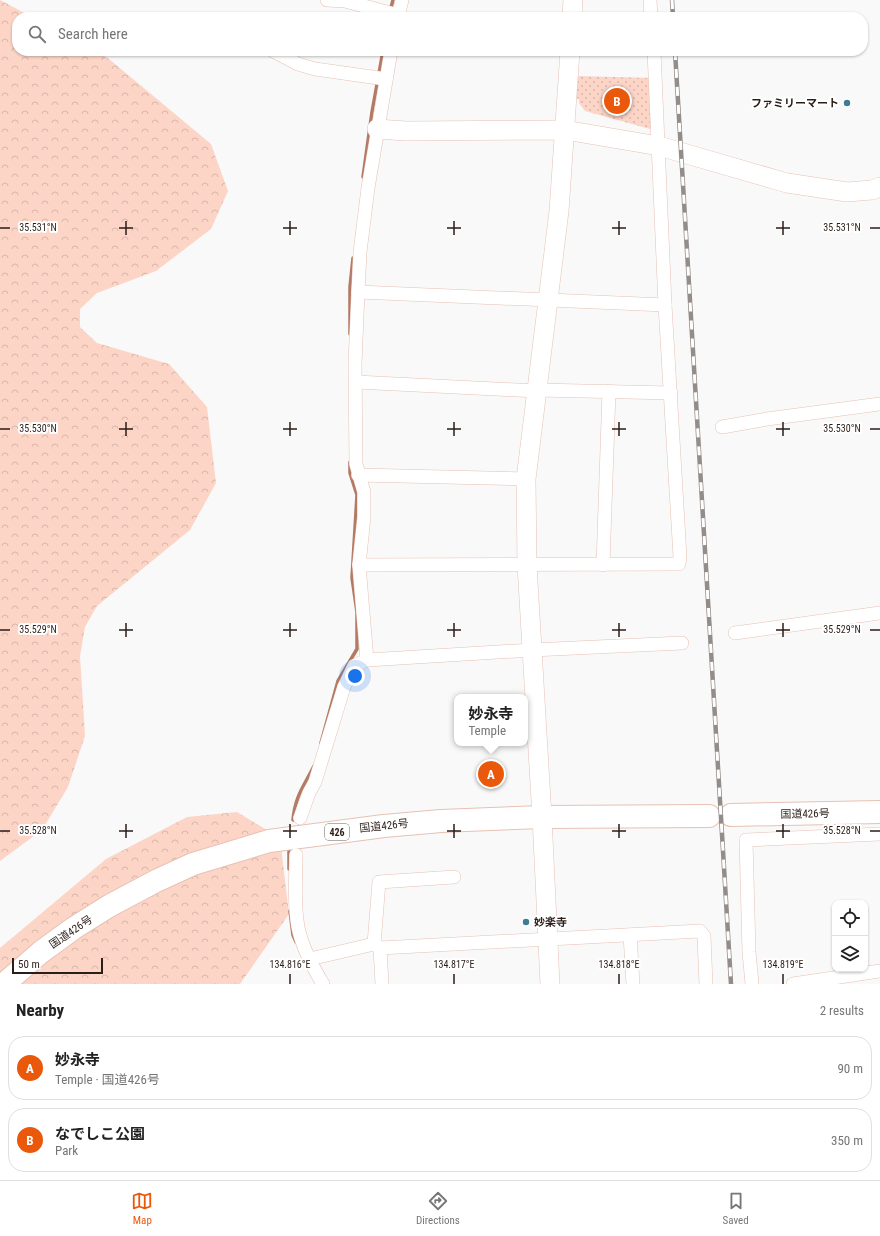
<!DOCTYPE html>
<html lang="en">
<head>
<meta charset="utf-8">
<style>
	:root { --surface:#fff; --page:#f2f2f2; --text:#222; --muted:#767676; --line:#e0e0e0; --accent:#ea580c }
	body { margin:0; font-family:"Roboto Condensed","Noto Sans JP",sans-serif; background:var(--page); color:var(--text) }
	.controls { position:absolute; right:12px; bottom:12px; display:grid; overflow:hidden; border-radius:8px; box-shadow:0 1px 3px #0004 }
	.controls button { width:36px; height:36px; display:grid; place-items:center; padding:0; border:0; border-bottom:1px solid var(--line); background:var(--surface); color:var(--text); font:20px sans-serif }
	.scale { position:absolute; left:12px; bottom:10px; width:91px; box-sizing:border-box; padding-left:4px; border:2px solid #2b1d18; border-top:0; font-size:11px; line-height:14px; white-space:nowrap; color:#2b1d18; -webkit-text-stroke:3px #fff; paint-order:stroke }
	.you { position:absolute; left:355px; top:676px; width:14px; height:14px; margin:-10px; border:3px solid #fff; border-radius:50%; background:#1a73e8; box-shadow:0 0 0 6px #1a73e833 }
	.badge { display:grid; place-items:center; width:26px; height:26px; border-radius:50%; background:var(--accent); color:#fff; font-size:13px; font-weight:700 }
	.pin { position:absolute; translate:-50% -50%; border:2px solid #fff; box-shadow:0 1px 4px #0006 }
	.popup { position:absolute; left:454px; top:694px; width:74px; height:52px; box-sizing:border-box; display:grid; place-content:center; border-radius:8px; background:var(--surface); filter:drop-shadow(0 1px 3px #0005); font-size:13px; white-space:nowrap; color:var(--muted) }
	.popup b { font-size:15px; color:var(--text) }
	.popup::after { content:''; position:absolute; left:50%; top:100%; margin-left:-8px; border:8px solid transparent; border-top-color:var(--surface) }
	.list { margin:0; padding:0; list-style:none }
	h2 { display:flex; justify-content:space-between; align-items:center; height:52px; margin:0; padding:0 16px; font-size:17px }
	h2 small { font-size:13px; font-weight:400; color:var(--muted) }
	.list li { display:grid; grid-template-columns:26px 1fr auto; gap:12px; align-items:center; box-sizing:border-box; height:64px; margin:0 8px 8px; padding:0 8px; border:1px solid var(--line); border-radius:16px }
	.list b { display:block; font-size:15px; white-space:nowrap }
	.list p { margin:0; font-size:13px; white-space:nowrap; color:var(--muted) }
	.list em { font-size:13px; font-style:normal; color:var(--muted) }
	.icon { flex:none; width:22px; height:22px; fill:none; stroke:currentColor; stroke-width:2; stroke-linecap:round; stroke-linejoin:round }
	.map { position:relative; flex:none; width:880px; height:984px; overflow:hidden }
	.search { position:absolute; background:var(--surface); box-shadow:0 1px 3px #0004; left:12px; right:12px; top:12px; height:44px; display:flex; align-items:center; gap:10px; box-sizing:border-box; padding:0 14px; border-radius:16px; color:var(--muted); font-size:15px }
	.sheet { height:196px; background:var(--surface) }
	nav { display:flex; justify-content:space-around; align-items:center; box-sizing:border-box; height:56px; border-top:1px solid var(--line); background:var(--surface); font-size:11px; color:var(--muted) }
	nav a { display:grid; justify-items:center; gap:2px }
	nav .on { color:var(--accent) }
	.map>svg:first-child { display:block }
	.forest { fill:url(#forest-crowns) }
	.park { fill:url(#park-dots) }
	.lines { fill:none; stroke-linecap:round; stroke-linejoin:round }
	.stream { stroke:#b37a66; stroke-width:3.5 }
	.street-casing { stroke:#e7c1b3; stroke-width:14 }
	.secondary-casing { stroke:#e7c1b3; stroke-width:20 }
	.highway-casing { stroke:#e7c1b3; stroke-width:24 }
	.street { stroke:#fff; stroke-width:13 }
	.secondary { stroke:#fff; stroke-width:19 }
	.highway { stroke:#fff; stroke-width:22 }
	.rail-casing { stroke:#938c89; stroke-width:4.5 }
	.rail { stroke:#fff; stroke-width:3; stroke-dasharray:9; stroke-linecap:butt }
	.ticks { fill:none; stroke:#2b1d18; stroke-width:1.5 }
	.poi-dot { fill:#3e7d92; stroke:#fff; stroke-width:1.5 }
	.labels { text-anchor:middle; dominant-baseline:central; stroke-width:4; stroke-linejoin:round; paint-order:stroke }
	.shield { fill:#fff; stroke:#6b615d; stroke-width:1 }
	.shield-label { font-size:10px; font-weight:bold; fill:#2b1d18 }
	.poi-label { font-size:11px; font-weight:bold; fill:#2b1d18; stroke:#fff; text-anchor:end }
	.street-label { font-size:11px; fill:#2b1d18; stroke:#fff }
	.ticks-label { font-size:10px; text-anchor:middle; fill:#2b1d18; stroke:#fff; stroke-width:4; stroke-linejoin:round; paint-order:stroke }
</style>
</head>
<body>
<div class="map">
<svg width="880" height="984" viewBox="0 0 880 984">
	<defs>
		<pattern id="forest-crowns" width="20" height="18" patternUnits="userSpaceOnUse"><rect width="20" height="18" fill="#fcd5c7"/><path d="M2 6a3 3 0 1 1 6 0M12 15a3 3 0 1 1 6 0" fill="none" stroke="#d8b6aa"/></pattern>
		<pattern id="park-dots" width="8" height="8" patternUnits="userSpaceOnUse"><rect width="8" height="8" fill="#fcd5c7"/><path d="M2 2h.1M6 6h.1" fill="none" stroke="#d8b6aa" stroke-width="1.8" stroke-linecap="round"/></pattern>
	</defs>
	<rect width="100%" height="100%" fill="#f9f9f9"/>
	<g class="forest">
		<path d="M0,0l32,17h-15v34h77l15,8 102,85 17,47 -17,38 -55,42 -59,22 -17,16v18l17,16 72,21 38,43 9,76 -26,47 -93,76 -12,21 -5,29 5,80 -17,51 -26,43 -42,31z"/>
		<path d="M237,812l43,26 9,76 -49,70h-240v-36l106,-89 81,-42z"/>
	</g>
	<path class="park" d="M579,76l74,2 2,47 -5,4 -65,-18 -6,-8v-4l-4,-1v-19z"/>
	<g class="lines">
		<g class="stream">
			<path d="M390,11l3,-11"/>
			<path d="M363,177l9,-65 11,-61"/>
			<path d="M350,334v-47l3,-29"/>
			<path d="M321,743l17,-62 19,-32v-37l-5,-34 5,-83 -7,-22v-11"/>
			<path d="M293,820c2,-24 11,-34 21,-54"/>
			<path d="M289,851v18"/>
			<path d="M290,911l3,24 3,7"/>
		</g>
		<g class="street-casing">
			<g id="street">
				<path d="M327,0l18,1 53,14"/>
				<path d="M650,0l1,17"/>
				<path d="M398,17l4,-17"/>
				<path d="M273,51l25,13 17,5 71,10"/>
				<path d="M358,292l307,13"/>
				<path d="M356,382l181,9"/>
				<path d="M538,390l133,3"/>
				<path d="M722,427l45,-8 113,-15"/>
				<path d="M358,475l168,4"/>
				<path d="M359,565l320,-1 1,-7 -15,-252 -11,-254"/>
				<path d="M603,565l6,-174"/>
				<path d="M735,633l145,-20"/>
				<path d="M367,660l165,-10 150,-7"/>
				<path d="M300,818l9,-25 6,-11 29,-95 10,-21 13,-6 -8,-95 5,-48v-25l-8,-28 -1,-100 3,-72 2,-40 8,-64 23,-137"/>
				<path d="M296,855c0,21 -2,44 1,65 2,21 15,46 26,64"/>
				<path d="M630,935l3,49"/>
				<path d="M374,944l5,-62 75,-5"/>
				<path d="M380,948l2,36"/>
				<path d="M310,959l64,-15 6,4 320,-17 4,5 2,48"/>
				<path d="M752,984l-3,-32 -3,-112 134,-6"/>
				<path d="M793,984l87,-13"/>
			</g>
		</g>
		<g class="secondary-casing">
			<g id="secondary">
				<path d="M572,17l1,-17"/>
				<path d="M377,129l29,2 159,-1 94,16 128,37 60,9 25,-2 8,-3"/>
				<path d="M550,984l-8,-167 -15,-252 -1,-86 33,-268 11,-160"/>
			</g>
		</g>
		<g class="highway-casing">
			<g id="highway">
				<path d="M731,815l149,-3"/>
				<path d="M4,984l37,-32 33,-24 35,-22 47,-25 37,-17 76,-23 115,-15 57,-5 101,-4 167,-1"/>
			</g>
		</g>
		<use href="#street" class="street"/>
		<use href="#secondary" class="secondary"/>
		<use href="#highway" class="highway"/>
		<g class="rail-casing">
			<g id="rail">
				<path d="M672,0l1,17"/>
				<path d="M675,51l56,933"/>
			</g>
		</g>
		<use href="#rail" class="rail"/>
	</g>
	<path class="ticks" d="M126,221v14M290,221v14M454,221v14M619,221v14M783,221v14M0,228h10M119,228h14M283,228h14M447,228h14M612,228h14M776,228h14M870,228h10M126,422v14M290,422v14M454,422v14M619,422v14M783,422v14M0,429h10M119,429h14M283,429h14M447,429h14M612,429h14M776,429h14M870,429h10M126,623v14M290,623v14M454,623v14M619,623v14M783,623v14M0,630h10M119,630h14M283,630h14M447,630h14M612,630h14M776,630h14M870,630h10M126,824v14M290,824v14M454,824v14M619,824v14M783,824v14M0,831h10M119,831h14M283,831h14M447,831h14M612,831h14M776,831h14M870,831h10M290,974v10M454,974v10M619,974v10M783,974v10"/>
	<g class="poi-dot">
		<circle cx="847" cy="103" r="4"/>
		<circle cx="526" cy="922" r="4"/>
	</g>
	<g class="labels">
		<rect class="shield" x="325" y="824" width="24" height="16" rx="3"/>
		<g class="shield-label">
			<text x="337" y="832">426</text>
		</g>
		<g class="poi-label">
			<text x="839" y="103">ファミリーマート</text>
			<text x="534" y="922" text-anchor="start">妙楽寺</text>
		</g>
		<g class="street-label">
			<text transform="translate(805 814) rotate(-1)">国道426号</text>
			<text transform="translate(384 826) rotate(-6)">国道426号</text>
			<text transform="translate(71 932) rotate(-34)">国道426号</text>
		</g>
	</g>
	<g class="ticks-label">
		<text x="38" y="231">35.531°N</text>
		<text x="842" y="231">35.531°N</text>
		<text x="38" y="432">35.530°N</text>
		<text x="842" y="432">35.530°N</text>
		<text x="38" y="633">35.529°N</text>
		<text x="842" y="633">35.529°N</text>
		<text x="38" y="834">35.528°N</text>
		<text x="842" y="834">35.528°N</text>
		<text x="290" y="968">134.816°E</text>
		<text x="454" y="968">134.817°E</text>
		<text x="619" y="968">134.818°E</text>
		<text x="783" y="968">134.819°E</text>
	</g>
</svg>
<div class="controls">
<button><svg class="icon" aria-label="locate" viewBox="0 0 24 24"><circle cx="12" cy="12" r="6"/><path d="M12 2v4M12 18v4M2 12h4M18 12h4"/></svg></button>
<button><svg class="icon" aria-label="layers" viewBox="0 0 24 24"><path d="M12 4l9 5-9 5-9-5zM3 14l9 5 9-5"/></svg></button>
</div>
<div class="scale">50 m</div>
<div class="you"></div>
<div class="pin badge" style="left:491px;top:774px">A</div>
<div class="popup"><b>妙永寺</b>Temple</div>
<div class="pin badge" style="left:617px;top:101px">B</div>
<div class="search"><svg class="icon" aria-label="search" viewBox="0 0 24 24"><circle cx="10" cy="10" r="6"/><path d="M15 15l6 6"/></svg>Search here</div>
</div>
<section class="sheet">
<h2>Nearby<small>2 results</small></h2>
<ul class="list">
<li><span class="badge">A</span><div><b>妙永寺</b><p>Temple · 国道426号</p></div><em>90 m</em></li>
<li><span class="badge">B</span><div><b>なでしこ公園</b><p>Park</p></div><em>350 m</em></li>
</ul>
</section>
<nav>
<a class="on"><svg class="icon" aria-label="map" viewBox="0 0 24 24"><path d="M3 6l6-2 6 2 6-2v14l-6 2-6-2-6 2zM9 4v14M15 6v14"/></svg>Map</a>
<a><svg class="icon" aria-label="directions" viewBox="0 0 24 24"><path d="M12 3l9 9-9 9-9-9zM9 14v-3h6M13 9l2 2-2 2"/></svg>Directions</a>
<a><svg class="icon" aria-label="saved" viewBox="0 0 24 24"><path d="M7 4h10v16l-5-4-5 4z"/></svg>Saved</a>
</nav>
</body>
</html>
